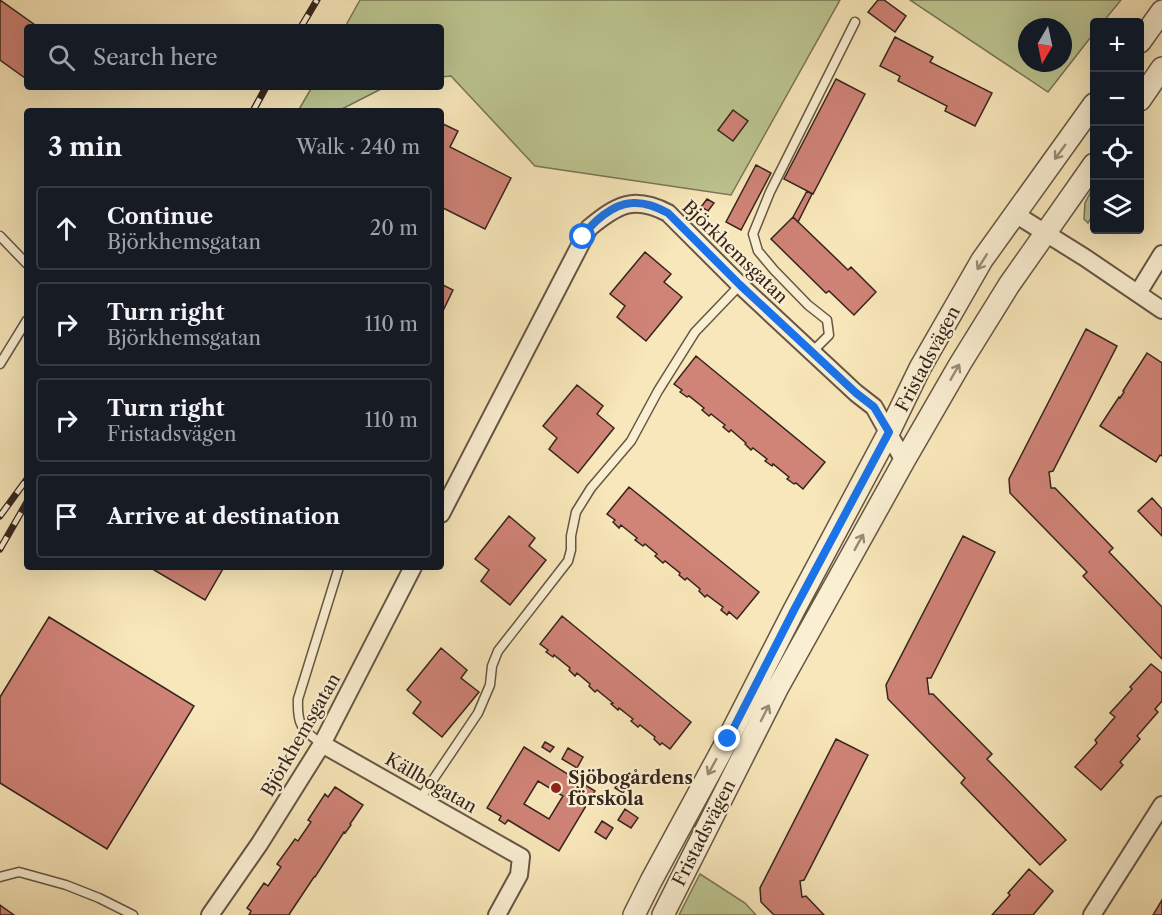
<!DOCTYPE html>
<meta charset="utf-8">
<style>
body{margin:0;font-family:"Libre Caslon Text",serif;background:#242831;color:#f1f3f6}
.controls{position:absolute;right:18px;top:18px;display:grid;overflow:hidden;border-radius:6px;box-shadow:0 6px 24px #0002}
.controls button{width:54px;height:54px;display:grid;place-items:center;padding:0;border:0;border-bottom:2px solid #363941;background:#171b24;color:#f1f3f6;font:30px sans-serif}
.compass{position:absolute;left:1018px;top:18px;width:54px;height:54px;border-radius:50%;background:#171b24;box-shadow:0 6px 24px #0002;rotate:189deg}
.stop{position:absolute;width:18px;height:18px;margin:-14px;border:4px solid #1a73e8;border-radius:50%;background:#fff}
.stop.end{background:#1a73e8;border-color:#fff;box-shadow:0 2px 6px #0008}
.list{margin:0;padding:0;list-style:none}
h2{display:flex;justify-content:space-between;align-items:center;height:78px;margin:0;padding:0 24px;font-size:26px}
h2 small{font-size:20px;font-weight:400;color:#9ea1a6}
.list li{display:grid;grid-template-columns:39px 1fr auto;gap:18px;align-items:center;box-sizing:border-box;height:84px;margin:0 12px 12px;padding:0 12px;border:2px solid #363941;border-radius:6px}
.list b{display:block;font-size:22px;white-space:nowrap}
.list p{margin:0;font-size:20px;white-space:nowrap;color:#9ea1a6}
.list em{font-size:20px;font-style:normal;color:#9ea1a6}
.icon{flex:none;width:33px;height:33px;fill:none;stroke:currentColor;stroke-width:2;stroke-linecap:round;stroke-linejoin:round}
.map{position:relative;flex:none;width:1162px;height:915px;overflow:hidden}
.search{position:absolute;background:#171b24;box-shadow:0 6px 24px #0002;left:24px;top:24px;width:420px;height:66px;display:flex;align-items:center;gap:15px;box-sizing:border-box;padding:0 21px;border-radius:6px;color:#9ea1a6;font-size:22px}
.panel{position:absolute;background:#171b24;box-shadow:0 6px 24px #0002;left:24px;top:108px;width:420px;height:462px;border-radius:6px}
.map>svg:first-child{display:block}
.green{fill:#bcc590;stroke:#787556;stroke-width:1.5;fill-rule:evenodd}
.building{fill:#d08377;stroke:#35251c;stroke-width:1.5;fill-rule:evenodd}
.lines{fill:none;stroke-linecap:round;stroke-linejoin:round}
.service-casing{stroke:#665644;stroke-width:11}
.minor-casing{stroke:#665644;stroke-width:20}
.tertiary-casing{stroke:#665644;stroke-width:24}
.service{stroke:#faefd2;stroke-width:8}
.minor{stroke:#faefd2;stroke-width:16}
.tertiary{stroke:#faefd2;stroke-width:21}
.rail-casing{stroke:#35251c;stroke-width:7}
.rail{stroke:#faefd2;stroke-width:4.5;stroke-dasharray:14;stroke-linecap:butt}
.oneway{stroke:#988a77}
.route{stroke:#1a73e8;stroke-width:8}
.poi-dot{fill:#8f2418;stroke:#faefd2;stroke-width:2}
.labels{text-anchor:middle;stroke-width:4.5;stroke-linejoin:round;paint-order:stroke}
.street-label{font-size:18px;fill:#35251c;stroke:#faefd2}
.poi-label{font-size:18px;font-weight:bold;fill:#35251c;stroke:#faefd2;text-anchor:start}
</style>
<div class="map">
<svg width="1162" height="915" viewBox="0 0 1162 915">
<rect width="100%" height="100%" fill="#f8e7ba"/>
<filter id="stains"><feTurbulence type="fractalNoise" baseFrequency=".00333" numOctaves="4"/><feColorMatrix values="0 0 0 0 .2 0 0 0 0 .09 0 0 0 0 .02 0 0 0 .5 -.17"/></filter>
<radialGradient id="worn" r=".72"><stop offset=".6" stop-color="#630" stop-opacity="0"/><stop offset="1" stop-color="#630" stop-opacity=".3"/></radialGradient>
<!-- green -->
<path class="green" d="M360,0H840L731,195L535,166L451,76L441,77V27H345Z
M910,0H1121L1103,22H1094V33L1048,92ZM1027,27H1063V63H1027Z
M312,87H385L338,111H298Z
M1094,185V213L1088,223L1084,219L1085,203Z
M700,874L745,903L756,915H679Z"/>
<!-- building -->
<path class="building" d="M0,0L38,27H27V75L25,78L0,60Z
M878,0H884L906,16L895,32L868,12Z
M895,37L933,57L930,62L992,93L975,126L945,111L947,106L898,81L900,76L880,66Z
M836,79L865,94L813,194L784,179Z
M733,110L748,121L733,141L718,130Z
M441,123L458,131L450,147L511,178L485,229L441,207Z
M756,165L771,173L741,230L726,222Z
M807,191L812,194L798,222L793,217Z
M707,199L714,203L708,211L701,207Z
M793,217L848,270L851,267L876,292L854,315L829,291L826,293L771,239Z
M645,252L671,274L664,282L682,297L646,341L617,317L625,306L610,294Z
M441,284L453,290L441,315Z
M1086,329L1117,346L1053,471L1049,472L1051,488H1055L1113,548L1109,552L1162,607V659L1083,576L1087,572L1010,493L1009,479Z
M1147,353L1162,363V456L1160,455L1156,462L1100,426L1119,397L1120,398L1124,392L1123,391Z
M696,356L825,462L803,489L796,483L794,484L787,479L789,477L773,464L772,466L765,461L767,459L753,448L751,450L745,444L746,443L731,430L729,432L723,427L725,425L711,414L709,416L702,410L704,408L689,396L687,397L680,392L682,390L674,384Z
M577,385L603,406L597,414L614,428L578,473L549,449L557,438L543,426Z
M629,487L759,592L737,619L729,612L727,615L721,610L723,607L707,595L705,597L699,591L700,589L687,578L685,580L679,575L680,573L665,561L663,563L655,556L657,554L645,544L643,546L635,540L637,538L621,525L619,528L613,522L615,520L607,514Z
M1152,498L1162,509V536L1138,511Z
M509,516L535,538L529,546L546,560L510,605L481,581L489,570L475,559Z
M963,536L995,552L931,678H927L929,694H933L992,754L987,759L1066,840L1040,865L961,783L965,778L888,699L886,685Z
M149,567H224L205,600Z
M562,616L691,722L670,749L662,743L660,745L654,739L655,737L640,725L638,727L631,721L633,719L619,708L618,710L611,704L613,703L597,690L595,692L589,686L590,684L577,673L575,676L569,670L570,668L554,655L553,657L546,652L548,650L540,644Z
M49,617L194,706L107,849L0,783V697Z
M441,648L467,670L461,678L479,692L442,737L413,713L421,702L407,690Z
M1151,664L1162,673V701L1155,709L1158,712L1137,736L1140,739L1120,762L1123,765L1101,790L1075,767L1097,743L1095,740L1115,717L1110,713L1132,689L1130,687Z
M836,739L868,755L804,880L800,881L802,897L806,896L824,915H774L761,902L760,888Z
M545,742L554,747L550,752L542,747Z
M524,747L595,791L559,851L508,820L505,824L499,820L501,816L487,808ZM538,781L563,796L549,819L524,804Z
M568,748L583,757L577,768L562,759Z
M619,780L628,785L623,793L615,788Z
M335,787L363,805L350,824L351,825L345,833L344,832L315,877H314L290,913L289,915H249L251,911L247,908L264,883L268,886L281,867L277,864L295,839L298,841L311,822L308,820L325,794L328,797Z
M625,809L638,818L631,828L618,820Z
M602,821L613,828L606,839L595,832Z
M1029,869L1053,891L1033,915H992L1010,895L1008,893Z
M1162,900V915H1153Z
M0,905L14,915H0Z"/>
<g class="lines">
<defs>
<path id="service" d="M0,236L27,264
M812,352L829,335L827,320L808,305L774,270L758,251L753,234L770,192L855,22
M0,364L27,320
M322,744C301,729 297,725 298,699L339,567
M420,799L478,713L490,685L492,666L498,651L568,561L571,550V536L576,512L591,488L631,441L658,391L695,332L740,285
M0,877L19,872L66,885L99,898L133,915"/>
<path id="minor" d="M1015,214L1084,257L1162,310
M1138,293L1162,254
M441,514L589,228C617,205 633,195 668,213L740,285L856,393L874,407L904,461
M322,744L521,857L519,875L497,915
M210,915L260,843L322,744L413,567
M1092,915L1162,805"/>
<path id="tertiary" d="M1140,42L1162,11
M1140,100L1162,68
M634,915L651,881L728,739L794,610L889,432L920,368L982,260L1094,104
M663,915L777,689L904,461L960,364L1009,285L1094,164"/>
</defs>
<!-- service casing -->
<use href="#service" class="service-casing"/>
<!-- minor casing -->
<use href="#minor" class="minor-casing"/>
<!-- tertiary casing -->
<use href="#tertiary" class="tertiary-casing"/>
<!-- service -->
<use href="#service" class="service"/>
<!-- minor -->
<use href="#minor" class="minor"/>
<!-- tertiary -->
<use href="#tertiary" class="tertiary"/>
<defs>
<path id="rail" d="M301,27L317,0
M253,111L266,87
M0,516L27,479
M0,549L27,502"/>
</defs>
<!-- rail casing -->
<use href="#rail" class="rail-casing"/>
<!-- rail -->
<use href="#rail" class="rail"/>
</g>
<!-- one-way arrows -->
<defs><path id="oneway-shaft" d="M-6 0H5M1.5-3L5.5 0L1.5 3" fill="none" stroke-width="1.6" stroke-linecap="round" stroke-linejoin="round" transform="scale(1.5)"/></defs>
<g class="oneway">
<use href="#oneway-shaft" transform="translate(1060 152) rotate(126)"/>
<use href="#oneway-shaft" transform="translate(982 262) rotate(122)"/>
<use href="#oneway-shaft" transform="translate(955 372) rotate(-60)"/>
<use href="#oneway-shaft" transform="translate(859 542) rotate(-61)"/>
<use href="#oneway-shaft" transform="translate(765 713) rotate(-63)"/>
<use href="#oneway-shaft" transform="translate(712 767) rotate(119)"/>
</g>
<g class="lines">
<!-- route -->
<path class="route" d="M583,237C592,222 613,204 632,203C645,202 656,207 668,213L740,285L856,393L874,407L889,432L794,610L728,739"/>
</g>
<!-- markers -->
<circle class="poi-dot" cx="556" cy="788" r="6"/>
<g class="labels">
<!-- street labels -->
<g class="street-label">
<text transform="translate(735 252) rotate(44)" y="6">Björkhemsgatan</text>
<text transform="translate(928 359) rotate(-62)" y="6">Fristadsvägen</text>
<text transform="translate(301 735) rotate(-60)" y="6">Björkhemsgatan</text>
<text transform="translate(431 783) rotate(30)" y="6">Källbogatan</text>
<text transform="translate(704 833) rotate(-63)" y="6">Fristadsvägen</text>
</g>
<!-- poi labels -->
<g class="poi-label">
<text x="568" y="784">Sjöbogårdens<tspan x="568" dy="21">förskola</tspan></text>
</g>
</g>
<rect width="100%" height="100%" filter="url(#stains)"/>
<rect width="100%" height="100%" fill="url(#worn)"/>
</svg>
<div class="controls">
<button>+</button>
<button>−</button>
<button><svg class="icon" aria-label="locate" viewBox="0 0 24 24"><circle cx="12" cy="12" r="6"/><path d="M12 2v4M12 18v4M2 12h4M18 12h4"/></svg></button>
<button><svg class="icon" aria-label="layers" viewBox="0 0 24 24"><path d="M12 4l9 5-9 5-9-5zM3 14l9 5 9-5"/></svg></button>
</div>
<svg class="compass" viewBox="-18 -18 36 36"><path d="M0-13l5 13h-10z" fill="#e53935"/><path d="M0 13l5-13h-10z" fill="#9ea1a6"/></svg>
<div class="stop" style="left:583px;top:237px"></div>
<div class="stop end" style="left:728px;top:739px"></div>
<div class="search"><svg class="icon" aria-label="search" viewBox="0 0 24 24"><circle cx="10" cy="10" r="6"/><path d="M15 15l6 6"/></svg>Search here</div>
<section class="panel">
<h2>3 min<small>Walk · 240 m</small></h2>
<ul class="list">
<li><svg class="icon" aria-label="ahead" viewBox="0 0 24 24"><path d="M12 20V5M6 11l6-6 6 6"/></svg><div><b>Continue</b><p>Björkhemsgatan</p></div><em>20 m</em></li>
<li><svg class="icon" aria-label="right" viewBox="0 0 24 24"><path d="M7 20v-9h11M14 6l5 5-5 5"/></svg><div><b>Turn right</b><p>Björkhemsgatan</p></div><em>110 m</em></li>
<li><svg class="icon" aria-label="right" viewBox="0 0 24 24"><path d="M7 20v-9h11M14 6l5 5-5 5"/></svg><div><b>Turn right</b><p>Fristadsvägen</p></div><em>110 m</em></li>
<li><svg class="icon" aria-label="arrive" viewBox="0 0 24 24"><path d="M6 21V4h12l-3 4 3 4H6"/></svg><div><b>Arrive at destination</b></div></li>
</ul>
</section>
</div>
